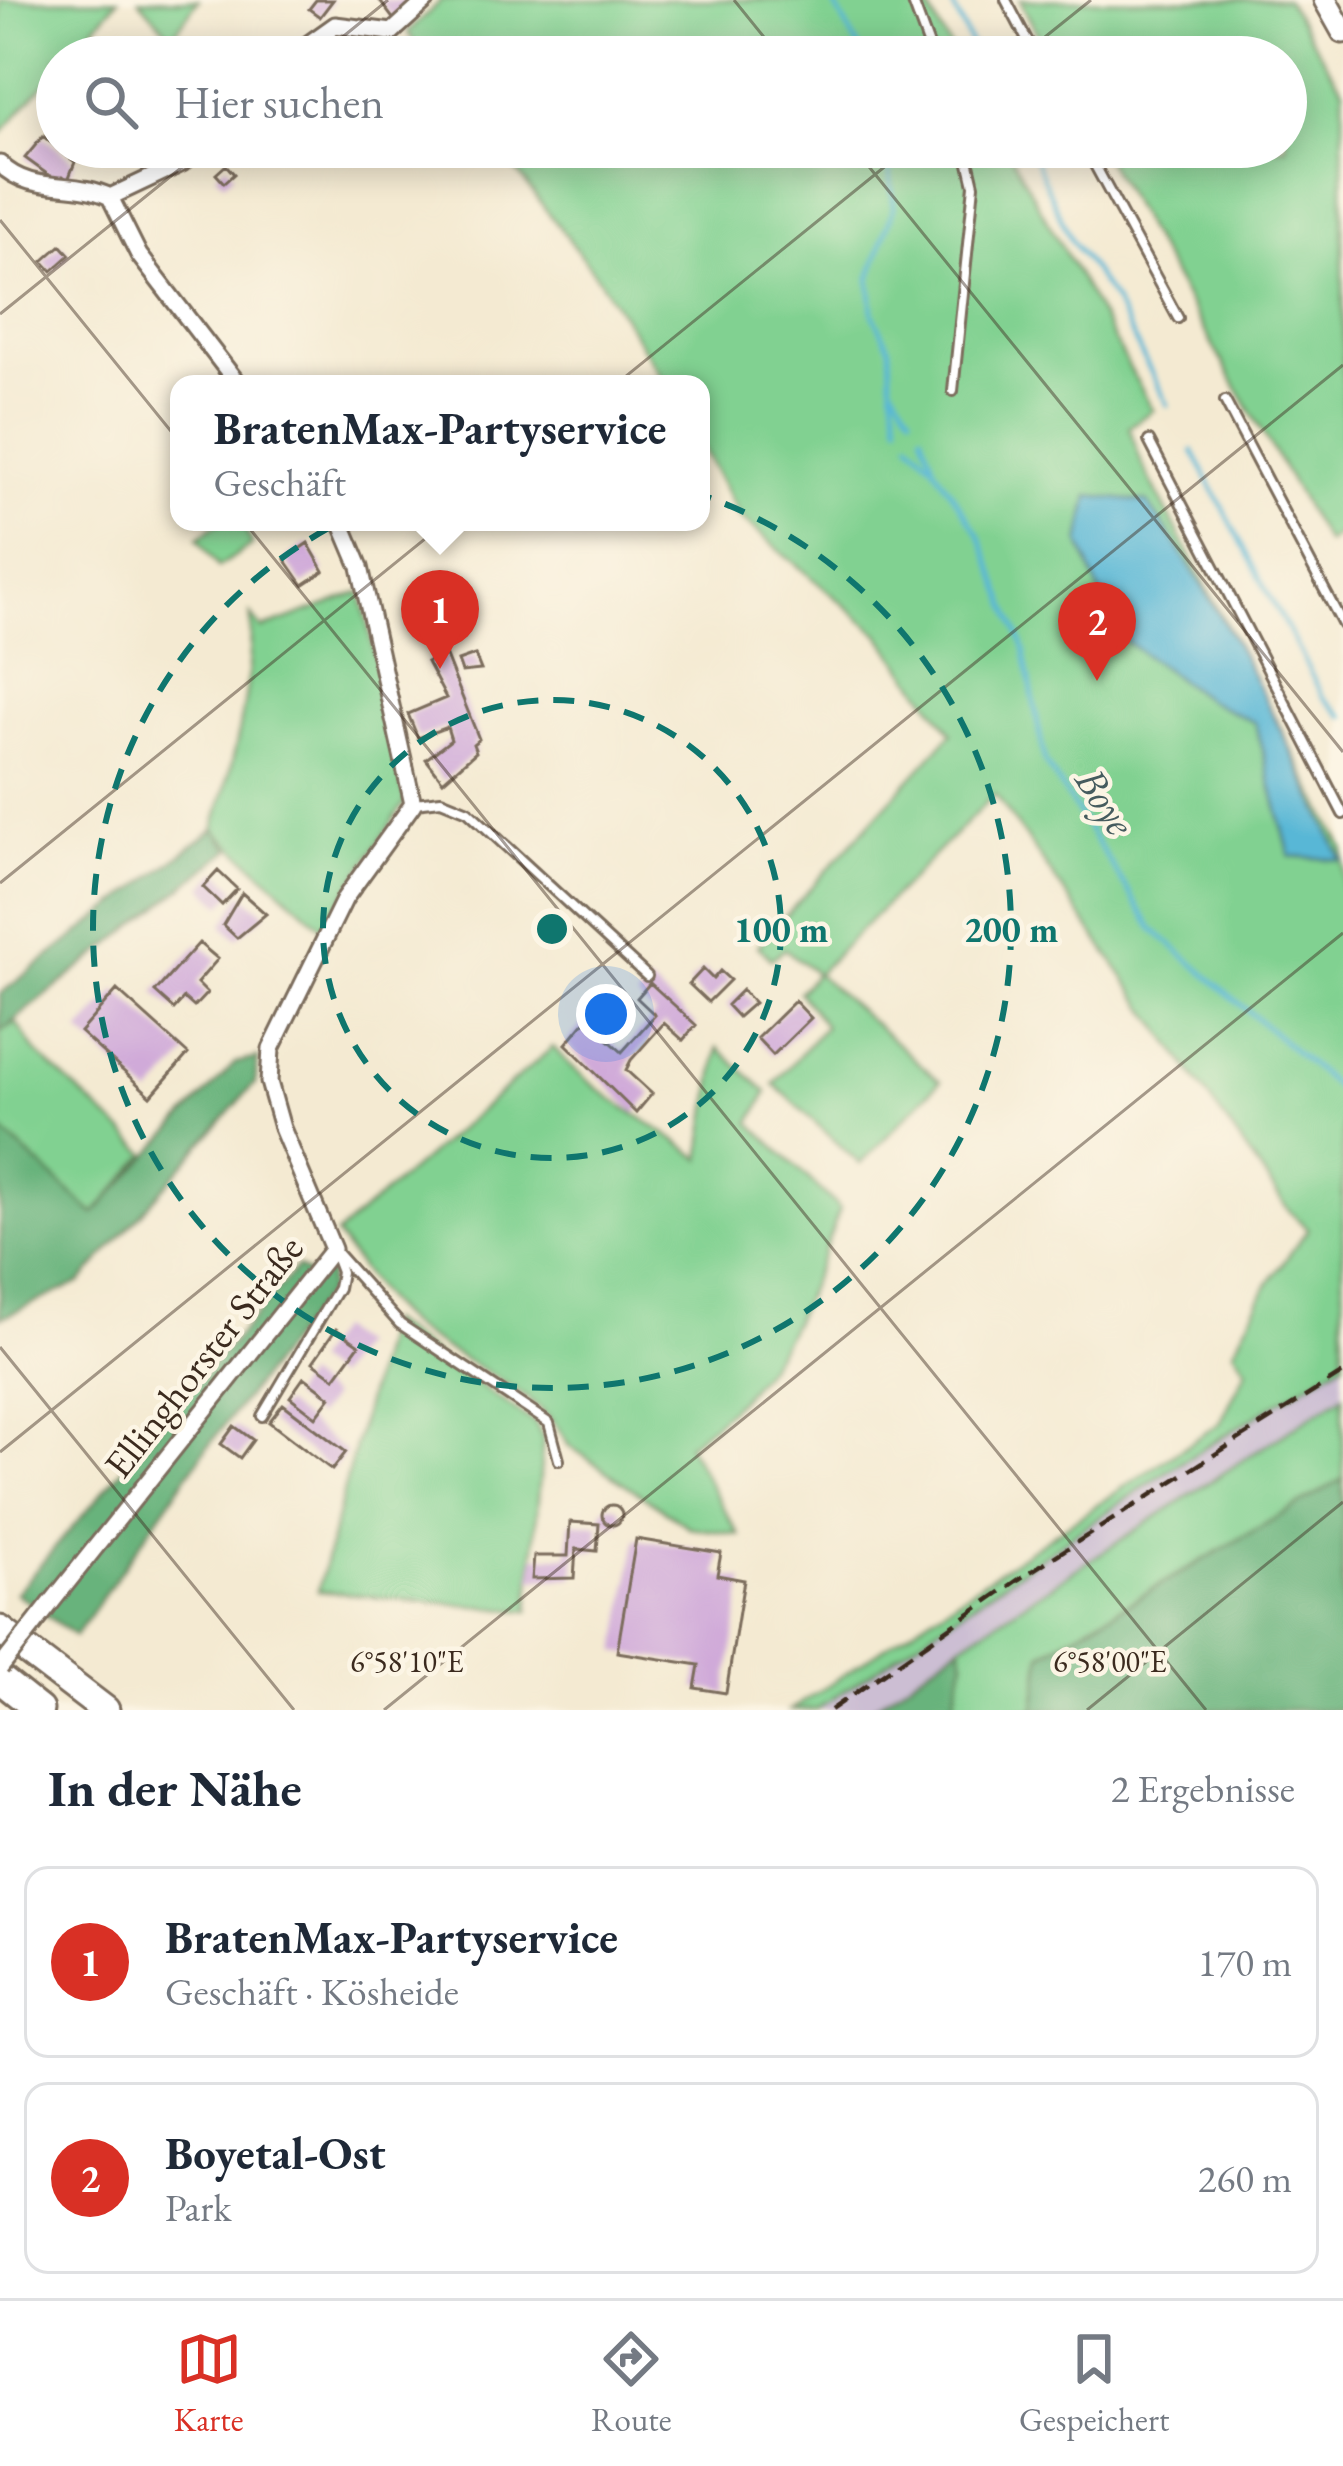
<!DOCTYPE html>
<html lang="de">
<meta charset="utf-8">
<style>
body{margin:0;font-family:"EB Garamond",serif;background:#f2f2f3;color:#1f2937}
.you{position:absolute;left:606px;top:1014px;width:42px;height:42px;margin:-30px;border:9px solid #fff;border-radius:50%;background:#1a73e8;box-shadow:0 0 0 18px #1a73e833}
.badge{display:grid;place-items:center;width:78px;height:78px;border-radius:50%;background:#d93025;color:#fff;font-size:39px;font-weight:700}
.pin{position:absolute;translate:-50% -99px;filter:drop-shadow(0 3px 6px #0008)}
.pin::after{content:'';position:absolute;top:63px;width:42px;height:36px;background:inherit;clip-path:polygon(0 0,100% 0,50% 100%)}
.popup{position:absolute;left:170px;top:375px;width:540px;height:156px;box-sizing:border-box;display:grid;place-content:center;border-radius:24px;background:#fff;filter:drop-shadow(0 3px 9px #0005);font-size:39px;white-space:nowrap;color:#747a83}
.popup b{font-size:45px;color:#1f2937}
.popup::after{content:'';position:absolute;left:50%;top:100%;margin-left:-24px;border:24px solid transparent;border-top-color:#fff}
.list{margin:0;padding:0;list-style:none}
h2{display:flex;justify-content:space-between;align-items:center;height:156px;margin:0;padding:0 48px;font-size:51px}
h2 small{font-size:39px;font-weight:400;color:#747a83}
.list li{display:grid;grid-template-columns:78px 1fr auto;gap:36px;align-items:center;box-sizing:border-box;height:192px;margin:0 24px 24px;padding:0 24px;border:3px solid #e0e1e3;border-radius:24px}
.list b{display:block;font-size:45px;white-space:nowrap}
.list p{margin:0;font-size:39px;white-space:nowrap;color:#747a83}
.list em{font-size:39px;font-style:normal;color:#747a83}
.icon{flex:none;width:66px;height:66px;fill:none;stroke:currentColor;stroke-width:2;stroke-linecap:round;stroke-linejoin:round}
.map{position:relative;flex:none;width:1343px;height:1710px;overflow:hidden}
.search{position:absolute;background:#fff;box-shadow:0 6px 30px #0003;left:36px;right:36px;top:36px;height:132px;display:flex;align-items:center;gap:30px;box-sizing:border-box;padding:0 42px;border-radius:66px;color:#747a83;font-size:45px}
.sheet{height:588px;background:#fff}
nav{display:flex;justify-content:space-around;align-items:center;box-sizing:border-box;height:168px;border-top:3px solid #e0e1e3;background:#fff;font-size:33px;color:#747a83}
nav a{display:grid;justify-items:center;gap:6px}
nav .on{color:#d93025}
.map>svg:first-child{display:block}
.industrial{fill:#ccbed3}
.green{fill:#81d191;stroke:#5e7e58;stroke-width:3}
.forest{fill:#68b37b;stroke:#526e4c;stroke-width:3}
.water{fill:#58b7d6;stroke:#4a707a;stroke-width:3}
.lines{fill:none;stroke-linecap:round;stroke-linejoin:round}
.stream{stroke:#58b7d6;stroke-width:4.5}
.building{fill:#d0aad9}
.lane-casing{stroke:#7c6d5d;stroke-width:14}
.street-casing{stroke:#7c6d5d;stroke-width:21}
.secondary-casing{stroke:#7c6d5d;stroke-width:27}
.highway-casing{stroke:#7c6d5d;stroke-width:33}
.lane{stroke:#fff;stroke-width:8}
.street{stroke:#fff;stroke-width:15}
.secondary{stroke:#fff;stroke-width:21}
.highway{stroke:#fff;stroke-width:27}
.rail{stroke:#3b2a1e;stroke-width:4.5;stroke-dasharray:18 9;stroke-linecap:butt}
.street-bridge-casing{stroke:#7c6d5d;stroke-width:21;stroke-linecap:butt}
.street-bridge{stroke:#fff;stroke-width:15}
.ticks{fill:none;stroke:#3b2a1e;stroke-width:3;stroke-opacity:0.45}
.ring{fill:none;stroke:#0f766e;stroke-width:6;stroke-dasharray:21 15}
.labels{text-anchor:middle;stroke-width:9;stroke-linejoin:round;paint-order:stroke}
.street-label{font-size:39px;fill:#3b2a1e;stroke:#fcf5e5}
.water-label{font-size:42px;font-style:italic;fill:#455b5e;stroke:#fcf5e5}
.ticks-label{font-size:30px;text-anchor:middle;fill:#3b2a1e;stroke:#fcf5e5;stroke-width:9;stroke-linejoin:round;paint-order:stroke}
.centre{fill:#0f766e;stroke:#fcf5e5;stroke-width:6}
.ring-label{font-size:36px;text-anchor:middle;font-weight:bold;fill:#0f766e;stroke:#fcf5e5;stroke-width:9;stroke-linejoin:round;paint-order:stroke}
</style>
<div class="map">
<svg width="1343" height="1710" viewBox="0 0 1343 1710">
<rect width="100%" height="100%" fill="#fcf5e5"/>
<filter id="ink" filterUnits="userSpaceOnUse"><feTurbulence type="fractalNoise" baseFrequency=".00833" numOctaves="2"/><feDisplacementMap in="SourceGraphic" scale="24" xChannelSelector="R" yChannelSelector="G"/><feConvolveMatrix kernelMatrix="1 2 1 2 8 2 1 2 1" color-interpolation-filters="sRGB"/></filter>
<filter id="wash" filterUnits="userSpaceOnUse"><feTurbulence type="fractalNoise" baseFrequency=".004" numOctaves="4" result="noise"/><feDisplacementMap in="SourceGraphic" scale="48" xChannelSelector="R" yChannelSelector="G"/><feGaussianBlur stdDeviation="2.7" result="paint"/><feColorMatrix in="noise" values="0 0 0 0 0 0 0 0 0 0 0 0 0 0 0 0 0 1.4 0 .05"/><feComposite in="paint" operator="in"/></filter>
<g filter="url(#wash)">
<rect width="100%" height="100%" fill="#f4ead2"/>
<!-- industrial -->
<path class="industrial" d="M1343,1362V1395L1003,1615L869,1710H816L1166,1472Z"/>
<!-- green -->
<path class="green" d="M0,0H118L68,57H57V70L0,134Z
M139,0H198L172,37Z
M442,0H924L956,57H422L408,32Z
M1020,0H1286L1343,89V531L1326,543L1099,147H1286V57H1049Z
M498,147H1006L1153,410L1129,427L1142,464L1343,847V1362L1166,1472L816,1710H791L1220,1423L1247,1369L1234,1350L1267,1285L1308,1229L1289,1211L995,794L817,974L940,1081L860,1164L774,1084L825,1026L799,992L816,973L785,949L771,959L758,946L952,733L879,634L740,517L701,446V384H666L600,280Z
M221,522H242L252,545L218,567L198,538Z
M361,592L405,802L323,928L214,829C234,759 253,688 251,615L262,629Z
M16,1022L36,1052L147,1154L94,1214L0,1129V1032Z
M553,1047C597,1098 650,1119 701,1159L718,1048L767,1092L751,1123L840,1209C800,1314 781,1375 687,1445L739,1535L689,1527L568,1445C542,1390 462,1364 414,1329C383,1306 360,1266 336,1235Z
M387,1321L536,1424L543,1439L529,1611L318,1591Z
M1343,1395V1479L1042,1653L1035,1710H952L964,1660L960,1645Z"/>
<!-- forest -->
<path class="forest" d="M214,829L231,849L0,1032V994Z
M258,1058L255,1083L81,1282L0,1318V1129L94,1214L235,1063Z
M297,1267L316,1279L330,1270L328,1291L208,1446L75,1636L16,1593Z
M1343,1479V1710H1035L1042,1654Z
M960,1645L964,1660L952,1710H869Z"/>
<!-- water -->
<path class="water" d="M1089,496L1147,502C1227,614 1285,735 1342,860L1290,856L1255,723L1207,700L1117,635L1080,543Z"/>
<g class="lines">
<!-- stream -->
<path class="stream" d="M832,0L864,57
M950,0L977,57
M887,147L894,207L870,278L873,314L890,348L891,383L911,414
M1029,147L1071,240L1114,301L1168,405
M892,388L899,423
M922,433L935,468L979,534L1024,648L1045,762L1152,928L1343,1093
M910,441L931,463
M1193,451L1323,697L1343,716"/>
</g>
<g id="blocks">
<!-- building -->
<path class="building" d="M316,0H333L320,17L309,9Z
M379,0H420L394,20Z
M378,35L395,47L388,57H361Z
M43,136L75,162L68,180L63,176L58,182L25,158Z
M226,165L234,174L224,183L216,174Z
M61,245L70,255L52,271L43,261Z
M308,543L324,571L303,585L285,559Z
M445,654L479,739L473,744L476,752L443,781L426,759L451,740L447,727L418,738L408,714L446,698L427,662Z
M475,655L481,670L462,672L458,661Z
M218,871L237,889L222,905L203,887Z
M242,893L266,914L237,938L223,925Z
M199,943L218,959L197,983L207,993L194,1007L184,998L174,1009L155,992Z
M703,969L713,979L720,971L730,980L708,1002L689,984Z
M650,983L696,1025L683,1040L664,1023L631,1060L626,1070L652,1094L636,1113L566,1044L586,1020L622,1052L655,1015L637,998Z
M117,990L188,1054L151,1096L80,1032Z
M742,990L754,1003L738,1017L727,1005Z
M795,1001L811,1018L773,1055L757,1038Z
M336,1329L359,1345L335,1378L313,1362Z
M304,1377L331,1397L316,1417L290,1397Z
M283,1404L346,1452L332,1470L269,1422Z
M234,1426L253,1440L240,1458L221,1444Z
M602 1515a10 10 0 1 1 20 0a10 10 0 1 1-20 0Z
M570,1522L599,1524L597,1551L576,1549L574,1578L532,1579L534,1556H568Z
M636,1539L721,1553L717,1575L744,1580L726,1693L695,1688L699,1665L617,1652Z"/>
</g>
</g>
<g filter="url(#ink)">
<use href="#blocks" fill-opacity="0" stroke="#7c6d5d" stroke-width="3"/>
<g class="lines">
<defs>
<path id="lane" d="M912,0L933,57
M1006,0L1036,57
M1085,147L1178,318
M953,391L974,185L965,147
M1225,401L1343,625
M1149,441L1343,814
M415,803L441,800L468,811L647,976
M334,1250L400,1324L549,1423L559,1460
M262,1416L338,1288L341,1272L333,1251"/>
<path id="street" d="M290,57L335,25L392,32L427,0
M0,164C31,195 74,179 110,197L139,255L238,384
M110,197L182,163L196,147
M51,1603L333,1249L282,1128L269,1082L271,1049L345,898L413,804L360,567L341,522"/>
<path id="secondary" d="M1325,0L1343,32"/>
<path id="highway" d="M0,1630L105,1710
M0,1679L39,1710"/>
</defs>
<!-- lane casing -->
<use href="#lane" class="lane-casing"/>
<!-- street casing -->
<use href="#street" class="street-casing"/>
<!-- secondary casing -->
<use href="#secondary" class="secondary-casing"/>
<!-- highway casing -->
<use href="#highway" class="highway-casing"/>
<!-- lane -->
<use href="#lane" class="lane"/>
<!-- street -->
<use href="#street" class="street"/>
<!-- secondary -->
<use href="#secondary" class="secondary"/>
<!-- highway -->
<use href="#highway" class="highway"/>
<!-- rail -->
<path class="rail" d="M831,1710L1019,1579L1343,1373"/>
<defs>
<path id="street-bridge" d="M0,1668L51,1603"/>
</defs>
<!-- street-bridge casing -->
<use href="#street-bridge" class="street-bridge-casing"/>
<!-- street-bridge -->
<use href="#street-bridge" class="street-bridge"/>
</g>
</g>
<!-- ticks -->
<path class="ticks" d="M734,0L780,57M318,57L388,0M1020,57L1091,0M853,147L1343,752M0,220L1206,1710M0,314L207,147M0,883L909,147M0,1347L294,1710M0,1452L1343,365M384,1710L1343,933M1087,1710L1343,1502"/>
<!-- distance rings -->
<g class="ring">
<circle cx="552" cy="929" r="229"/>
<circle cx="552" cy="929" r="459"/>
</g>
<g class="labels">
<!-- street labels -->
<g class="street-label">
<text transform="translate(203 1356) rotate(-52)" y="14">Ellinghorster Straße</text>
</g>
<!-- water labels -->
<g class="water-label">
<text transform="translate(1106 801) rotate(57)" y="15">Boye</text>
</g>
</g>
<g class="ticks-label">
<text x="407" y="1672">6°58'10"E</text>
<text x="1110" y="1672">6°58'00"E</text>
</g>
<circle cx="552" cy="929" r="18" class="centre"/>
<g class="ring-label">
<text x="781" y="942">100 m</text>
<text x="1011" y="942">200 m</text>
</g>
</svg>
<div class="you"></div>
<div class="pin badge" style="left:440px;top:669px">1</div>
<div class="popup"><b>BratenMax-Partyservice</b>Geschäft</div>
<div class="pin badge" style="left:1097px;top:681px">2</div>
<div class="search"><svg class="icon" aria-label="search" viewBox="0 0 24 24"><circle cx="10" cy="10" r="6"/><path d="M15 15l6 6"/></svg>Hier suchen</div>
</div>
<section class="sheet">
<h2>In der Nähe<small>2 Ergebnisse</small></h2>
<ul class="list">
<li><span class="badge">1</span><div><b>BratenMax-Partyservice</b><p>Geschäft · Kösheide</p></div><em>170 m</em></li>
<li><span class="badge">2</span><div><b>Boyetal-Ost</b><p>Park</p></div><em>260 m</em></li>
</ul>
</section>
<nav>
<a class="on"><svg class="icon" aria-label="map" viewBox="0 0 24 24"><path d="M3 6l6-2 6 2 6-2v14l-6 2-6-2-6 2zM9 4v14M15 6v14"/></svg>Karte</a>
<a><svg class="icon" aria-label="directions" viewBox="0 0 24 24"><path d="M12 3l9 9-9 9-9-9zM9 14v-3h6M13 9l2 2-2 2"/></svg>Route</a>
<a><svg class="icon" aria-label="saved" viewBox="0 0 24 24"><path d="M7 4h10v16l-5-4-5 4z"/></svg>Gespeichert</a>
</nav>
